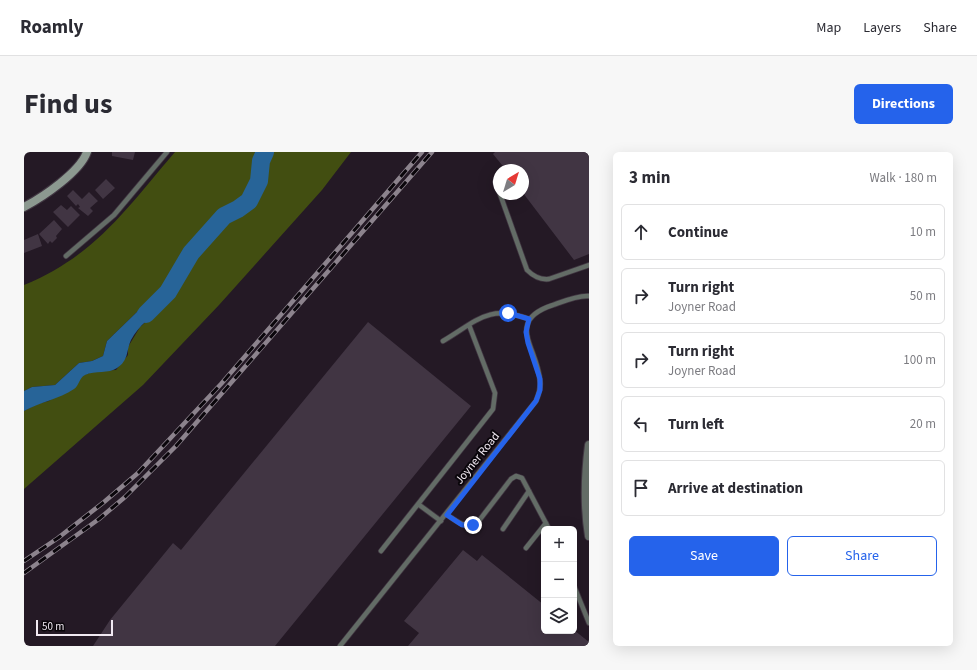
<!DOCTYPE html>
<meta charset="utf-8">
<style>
body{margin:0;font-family:"Source Sans 3",sans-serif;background:#f7f7f7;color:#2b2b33}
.controls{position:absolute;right:12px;bottom:12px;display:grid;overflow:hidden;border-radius:6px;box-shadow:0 4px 16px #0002}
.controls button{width:36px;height:36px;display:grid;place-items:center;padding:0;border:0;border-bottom:1px solid #e1e1e2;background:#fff;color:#2b2b33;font:20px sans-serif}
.compass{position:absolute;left:469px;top:12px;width:36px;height:36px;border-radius:50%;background:#fff;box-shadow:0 4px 16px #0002;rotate:38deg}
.scale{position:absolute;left:12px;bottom:10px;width:77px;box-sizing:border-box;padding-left:4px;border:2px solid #f1e9f2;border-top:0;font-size:11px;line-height:14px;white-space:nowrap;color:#f1e9f2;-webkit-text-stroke:3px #0a060b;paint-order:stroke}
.stop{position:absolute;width:12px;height:12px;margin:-9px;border:3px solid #2563eb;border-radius:50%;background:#fff}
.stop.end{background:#2563eb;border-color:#fff;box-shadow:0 1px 4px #0008}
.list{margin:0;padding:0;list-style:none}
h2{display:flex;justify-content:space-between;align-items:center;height:52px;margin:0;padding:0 16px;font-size:17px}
h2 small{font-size:13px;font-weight:400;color:#7c7c81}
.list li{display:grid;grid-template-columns:26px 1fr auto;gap:12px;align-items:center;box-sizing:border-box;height:56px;margin:0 8px 8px;padding:0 8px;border:1px solid #e1e1e2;border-radius:6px}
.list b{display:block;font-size:15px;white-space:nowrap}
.list p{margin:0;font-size:13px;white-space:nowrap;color:#7c7c81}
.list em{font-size:13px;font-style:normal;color:#7c7c81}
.actions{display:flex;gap:8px;padding:12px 16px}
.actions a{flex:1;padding:9px 0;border:1px solid #2563eb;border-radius:6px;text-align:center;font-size:14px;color:#2563eb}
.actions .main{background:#2563eb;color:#fff}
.icon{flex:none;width:22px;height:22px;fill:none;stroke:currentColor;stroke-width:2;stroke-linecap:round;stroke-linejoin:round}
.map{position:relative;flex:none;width:565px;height:494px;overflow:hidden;border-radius:6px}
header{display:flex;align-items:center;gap:24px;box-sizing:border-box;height:56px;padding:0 20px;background:#fff;border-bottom:1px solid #e1e1e2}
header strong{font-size:19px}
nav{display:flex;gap:22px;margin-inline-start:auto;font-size:14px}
.intro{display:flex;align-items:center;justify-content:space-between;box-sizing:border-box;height:96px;padding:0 24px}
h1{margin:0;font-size:28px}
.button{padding:10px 18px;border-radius:6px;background:#2563eb;color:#fff;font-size:14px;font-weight:700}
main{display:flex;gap:24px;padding:0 24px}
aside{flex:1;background:#fff;border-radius:6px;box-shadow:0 4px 16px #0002}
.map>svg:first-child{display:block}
.forest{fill:#424e11}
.water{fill:#276498}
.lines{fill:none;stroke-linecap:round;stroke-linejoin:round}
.river{stroke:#276498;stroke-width:18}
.building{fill:#413543}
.lane-casing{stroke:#413642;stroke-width:6}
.street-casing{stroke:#413642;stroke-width:10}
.secondary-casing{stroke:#413642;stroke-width:10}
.lane{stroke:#636c66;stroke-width:4.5}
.street{stroke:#636c66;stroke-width:8}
.secondary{stroke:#8c9990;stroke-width:8}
.rail-casing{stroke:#8c838d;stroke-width:4.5}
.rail{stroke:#0a060b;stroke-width:3;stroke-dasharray:9;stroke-linecap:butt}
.route{stroke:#2563eb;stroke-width:5}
.labels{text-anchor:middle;stroke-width:4;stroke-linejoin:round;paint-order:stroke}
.street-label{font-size:12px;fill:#f1e9f2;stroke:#0a060b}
</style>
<header>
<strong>Roamly</strong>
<nav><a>Map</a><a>Layers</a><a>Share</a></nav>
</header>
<div class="intro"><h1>Find us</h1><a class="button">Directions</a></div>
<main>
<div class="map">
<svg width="565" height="494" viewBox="0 0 565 494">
<rect width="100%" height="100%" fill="#241925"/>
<!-- forest -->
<path class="forest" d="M151,0H327L298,38L195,153L119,233L0,337V259L13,252L25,249L60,223L71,219L92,218L104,203V195L116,175L126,166L114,159L83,189L79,204L68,209L55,211L31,233L8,235L0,239V133C71,104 103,56 151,0Z"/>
<!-- water -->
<path class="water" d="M140,146L139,155C127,165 115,173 107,188C102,199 105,208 93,216C85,222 71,218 61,223C55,226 55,234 50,237C35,247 16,250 0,259V239L8,235L31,233L55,211L68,209L79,204L83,189L114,159L130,148Z"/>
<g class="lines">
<!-- river -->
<path class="river" d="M122,162L144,140L167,101L200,64L214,57L225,49L235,29L237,9L241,0"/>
</g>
<!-- building -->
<path class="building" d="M88,0H111L109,8L88,4Z
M471,0H565V102L550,108L499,41V18H482L469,2Z
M82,27L91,36L79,47L71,38Z
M49,38L58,47L65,40L74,49L66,56L69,59L64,64L54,56L56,55L54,52L52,54L43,44Z
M37,53L43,58L47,54L56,63L44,75L29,60Z
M30,68L38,77L32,84L33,86L28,91L26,89L24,92L15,82Z
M14,82L18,94L0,101V88Z
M344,170L447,254L251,494H69L86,468L149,391L157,398Z
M439,398L453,409L458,403L520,453V479L550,478L565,490V494H384L395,481L380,469Z"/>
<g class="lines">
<defs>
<path id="lane" d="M471,30L475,40
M476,42L503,118C509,124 516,128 525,127L565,113
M42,104L90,63L143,0
M419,189C453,169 464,152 505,167
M394,352L417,369
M423,363C433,369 441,378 454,370L487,327L492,324L498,326L525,377
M479,377L505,339
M502,396L522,371
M357,399L469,257L471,241L445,173
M550,434L565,471
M316,494L512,249C515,242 517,236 516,229C514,196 480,169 529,153C540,149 554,143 565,144"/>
<path id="street" d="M565,293C561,324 560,353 565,384"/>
<path id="secondary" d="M0,55C19,45 56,20 63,0"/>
</defs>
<!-- lane casing -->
<use href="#lane" class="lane-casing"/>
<!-- street casing -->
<use href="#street" class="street-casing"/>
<!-- secondary casing -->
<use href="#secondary" class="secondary-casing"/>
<!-- lane -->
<use href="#lane" class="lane"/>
<!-- street -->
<use href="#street" class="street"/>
<!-- secondary -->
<use href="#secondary" class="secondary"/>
<defs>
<path id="rail" d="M0,409L34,386L80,350L114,321L197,232L398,0
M0,421L75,367L101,345L152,294L408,0"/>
</defs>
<!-- rail casing -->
<use href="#rail" class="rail-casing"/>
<!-- rail -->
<use href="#rail" class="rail"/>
</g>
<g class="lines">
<!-- route -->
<path class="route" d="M449,373H438L423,363L512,249L516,238V227L504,191L502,180L505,167L484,161"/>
</g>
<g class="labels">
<!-- street labels -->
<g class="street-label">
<text transform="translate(453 306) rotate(-51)" y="4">Joyner Road</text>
</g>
</g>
</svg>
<div class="controls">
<button>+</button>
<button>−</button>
<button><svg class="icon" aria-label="layers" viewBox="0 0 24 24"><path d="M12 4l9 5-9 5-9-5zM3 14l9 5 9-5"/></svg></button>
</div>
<svg class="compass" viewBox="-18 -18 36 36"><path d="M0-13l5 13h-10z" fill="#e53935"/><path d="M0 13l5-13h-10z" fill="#7c7c81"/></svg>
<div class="scale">50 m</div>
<div class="stop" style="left:484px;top:161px"></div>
<div class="stop end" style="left:449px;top:373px"></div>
</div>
<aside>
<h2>3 min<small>Walk · 180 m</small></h2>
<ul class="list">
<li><svg class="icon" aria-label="ahead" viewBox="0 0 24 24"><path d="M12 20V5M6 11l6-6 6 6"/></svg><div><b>Continue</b></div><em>10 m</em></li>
<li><svg class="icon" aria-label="right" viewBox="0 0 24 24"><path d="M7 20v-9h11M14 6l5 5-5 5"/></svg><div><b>Turn right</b><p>Joyner Road</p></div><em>50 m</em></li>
<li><svg class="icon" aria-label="right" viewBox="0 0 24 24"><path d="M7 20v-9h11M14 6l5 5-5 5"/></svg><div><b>Turn right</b><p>Joyner Road</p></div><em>100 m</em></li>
<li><svg class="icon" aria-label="left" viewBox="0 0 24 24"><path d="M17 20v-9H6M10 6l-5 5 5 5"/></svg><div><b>Turn left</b></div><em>20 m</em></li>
<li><svg class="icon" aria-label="arrive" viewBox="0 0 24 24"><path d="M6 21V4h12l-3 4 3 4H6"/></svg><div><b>Arrive at destination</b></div></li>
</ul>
<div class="actions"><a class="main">Save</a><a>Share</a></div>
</aside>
</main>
